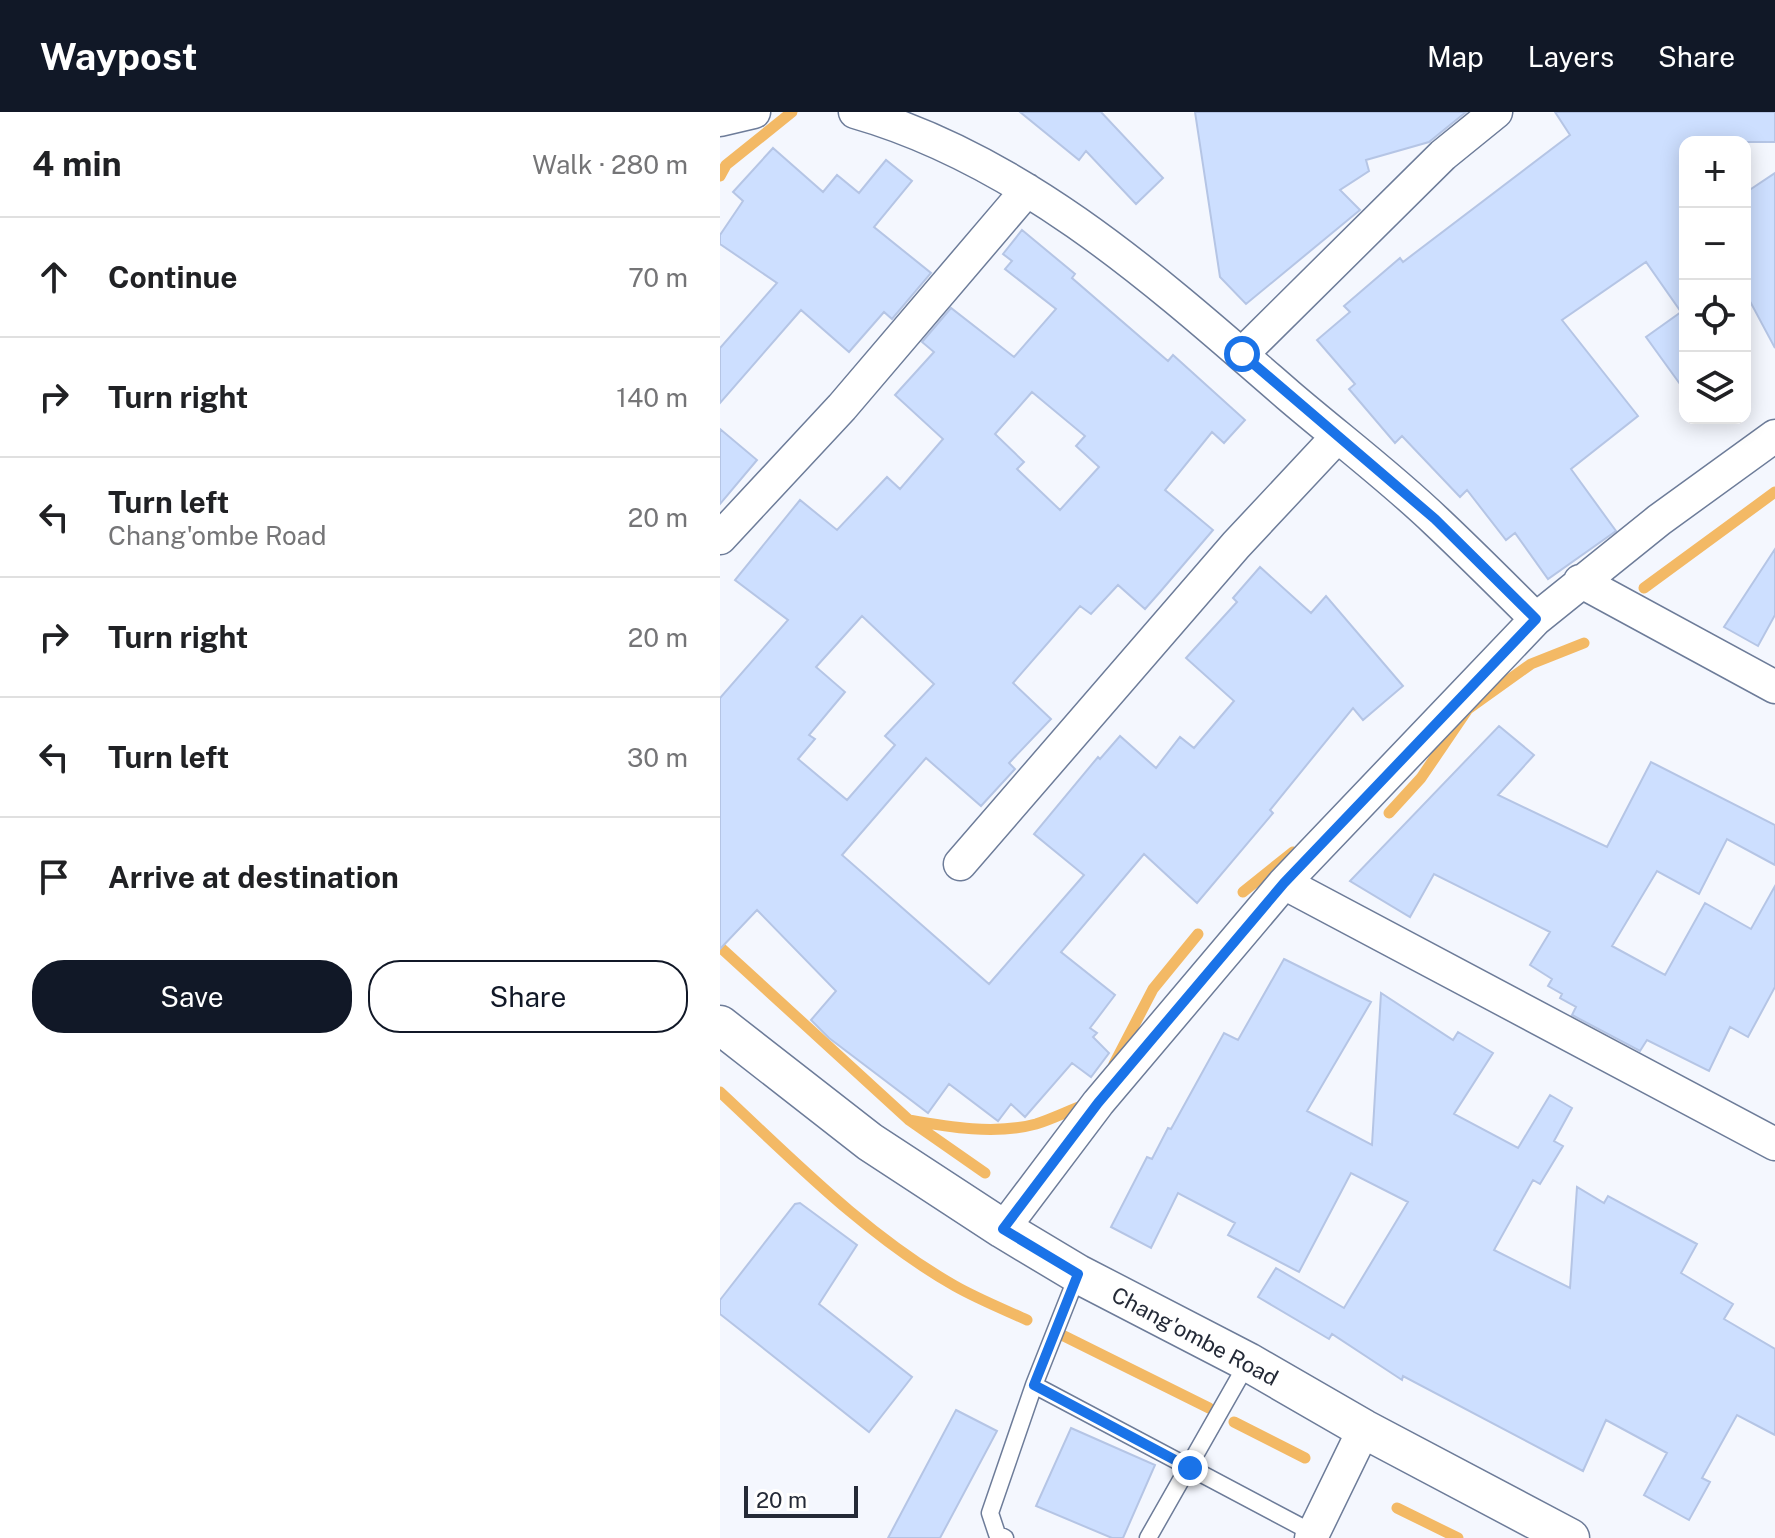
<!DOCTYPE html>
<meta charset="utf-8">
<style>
body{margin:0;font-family:"Public Sans",sans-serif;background:#f2f2f2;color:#202124}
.controls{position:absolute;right:24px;top:24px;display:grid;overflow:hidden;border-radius:16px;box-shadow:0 4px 20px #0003}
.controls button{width:72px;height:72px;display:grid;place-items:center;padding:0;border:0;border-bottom:2px solid #e0e0e0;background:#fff;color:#202124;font:40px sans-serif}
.scale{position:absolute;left:24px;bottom:20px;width:114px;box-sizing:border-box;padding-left:8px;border:4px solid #242a37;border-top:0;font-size:22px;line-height:28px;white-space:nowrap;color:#242a37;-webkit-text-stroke:6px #fff;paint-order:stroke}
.stop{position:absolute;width:24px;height:24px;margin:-18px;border:6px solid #1a73e8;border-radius:50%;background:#fff}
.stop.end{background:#1a73e8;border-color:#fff;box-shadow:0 2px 8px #0008}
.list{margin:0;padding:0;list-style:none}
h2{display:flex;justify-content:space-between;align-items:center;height:104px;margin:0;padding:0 32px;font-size:34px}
h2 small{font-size:26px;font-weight:400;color:#757577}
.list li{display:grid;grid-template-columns:52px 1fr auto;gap:24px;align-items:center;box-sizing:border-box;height:120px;padding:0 32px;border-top:2px solid #e0e0e0}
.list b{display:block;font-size:30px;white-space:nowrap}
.list p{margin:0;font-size:26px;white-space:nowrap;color:#757577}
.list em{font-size:26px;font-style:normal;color:#757577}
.actions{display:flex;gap:16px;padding:24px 32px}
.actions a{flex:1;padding:18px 0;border:2px solid #111827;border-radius:32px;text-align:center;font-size:28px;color:#111827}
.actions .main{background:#111827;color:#fff}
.icon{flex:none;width:44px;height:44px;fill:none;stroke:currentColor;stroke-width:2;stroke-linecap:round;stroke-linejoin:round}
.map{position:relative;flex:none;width:1055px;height:1426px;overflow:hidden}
header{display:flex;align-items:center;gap:48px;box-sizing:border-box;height:112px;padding:0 40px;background:#111827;color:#fff}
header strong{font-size:38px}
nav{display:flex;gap:44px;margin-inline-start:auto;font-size:28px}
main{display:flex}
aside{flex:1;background:#fff}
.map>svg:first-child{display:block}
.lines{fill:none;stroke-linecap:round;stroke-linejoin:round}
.stream{stroke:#f3b965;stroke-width:11}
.building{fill:#cddfff;stroke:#b5c5e5;stroke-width:2;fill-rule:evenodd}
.service-casing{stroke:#6d7c99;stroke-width:19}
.minor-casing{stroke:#6d7c99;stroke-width:35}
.tertiary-casing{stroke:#6d7c99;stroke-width:41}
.service{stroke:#fff;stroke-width:16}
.minor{stroke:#fff;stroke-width:32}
.tertiary{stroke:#fff;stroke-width:38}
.route{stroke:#1a73e8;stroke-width:10}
.labels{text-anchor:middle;stroke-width:7;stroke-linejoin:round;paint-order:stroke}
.street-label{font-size:22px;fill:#242a37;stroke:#fff}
</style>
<header>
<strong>Waypost</strong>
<nav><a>Map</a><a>Layers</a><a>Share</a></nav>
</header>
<main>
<aside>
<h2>4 min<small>Walk · 280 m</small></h2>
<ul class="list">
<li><svg class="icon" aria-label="ahead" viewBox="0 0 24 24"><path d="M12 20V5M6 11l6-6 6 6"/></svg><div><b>Continue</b></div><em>70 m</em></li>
<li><svg class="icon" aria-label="right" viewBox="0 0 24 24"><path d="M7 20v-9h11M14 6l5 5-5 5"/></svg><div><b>Turn right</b></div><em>140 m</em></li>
<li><svg class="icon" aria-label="left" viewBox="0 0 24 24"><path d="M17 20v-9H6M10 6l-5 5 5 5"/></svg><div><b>Turn left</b><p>Chang'ombe Road</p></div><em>20 m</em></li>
<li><svg class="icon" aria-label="right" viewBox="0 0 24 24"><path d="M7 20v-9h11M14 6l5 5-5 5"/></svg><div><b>Turn right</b></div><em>20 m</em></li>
<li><svg class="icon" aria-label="left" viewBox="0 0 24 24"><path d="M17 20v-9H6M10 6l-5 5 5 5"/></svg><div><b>Turn left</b></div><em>30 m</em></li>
<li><svg class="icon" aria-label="arrive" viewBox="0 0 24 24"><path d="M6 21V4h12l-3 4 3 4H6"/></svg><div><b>Arrive at destination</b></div></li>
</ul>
<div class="actions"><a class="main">Save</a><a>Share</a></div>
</aside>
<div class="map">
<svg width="1055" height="1426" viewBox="0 0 1055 1426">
<rect width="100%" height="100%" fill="#f4f7fe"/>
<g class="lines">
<!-- stream -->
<path class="stream" d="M0,64L6,53L72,0
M924,476L1055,380
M669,701L701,666L748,597L811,552L864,531
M523,780L573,740
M0,835L189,1008L265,1061
M394,952L433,877L478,822
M0,980C74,1049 147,1124 235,1174C258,1187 283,1197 307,1208
M189,1008C228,1015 276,1023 316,1012C332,1007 348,999 364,993
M344,1224L489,1296
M514,1310L585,1346
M677,1396L738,1426"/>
</g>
<!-- building -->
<path class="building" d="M300,0H381L443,66L416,92L366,39L359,48Z
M475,0H746L709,30L646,48L649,59L620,78L640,98L526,192L500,165Z
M835,0H1055V30H965V279L926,225L961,200L926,150L842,208L918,304L851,357L896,419L828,467L795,421L786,428L747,378L740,385L682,324L675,331L629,277L635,272L597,228L630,200L624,194L680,146L683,150L850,23Z
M53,36L103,80L117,63L139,81L166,48L192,69L154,115L211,161L172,207L164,200L129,240L81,198L0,291V236L57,171L0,132V123L23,89L13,80Z
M1055,61V236L1025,180V81Z
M302,118L355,162L352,166L448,249L453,243L525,308L504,331L492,320L445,378L493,418L440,480L425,497L398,473L371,502L360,494L293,571L331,607L289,651L295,657L261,694L206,646L122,743L269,872L364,763L314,722L378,645L380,647L400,624L436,656L460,625L474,636L514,589L466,546L517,490L513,486L540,455L591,501L606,484L683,574L643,608L633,596L550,698L553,701L477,791L424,742L341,840L395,883L370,916L377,921L373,925L389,941L371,965L352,951L305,1005L291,992L278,1009L229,972L208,1001L109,926L91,908L116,879L37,798L0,837V586L68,508L15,468L80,388L117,418L167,365L180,377L223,327L175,283L214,240L202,230L231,196L294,245L336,197L285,157L292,149L283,142ZM312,280L365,324L356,334L379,355L340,398L297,357L304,350L275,322ZM142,504L214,572L165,624L175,633L127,688L78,647L95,627L89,623L125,580L96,555Z
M0,317L37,348L0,392Z
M1055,437V503L1038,534L1004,515Z
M779,614L814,643L778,683L887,735L931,650L1055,713V753L1007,727L979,782L937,759L892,834L945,863L985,791L1031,817L1055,774V875L1028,925L1010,915L989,959L927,928L920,939L852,903L856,895L840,886L842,882L828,874L832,867L810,853L830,820L714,762L690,805L630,769Z
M564,847L651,890L587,999L652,1033L661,881L733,928L738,920L773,941L734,1002L798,1036L830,983L852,996L834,1029L843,1034L820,1072L813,1068L774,1138L850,1176L857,1075L884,1091L888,1084L977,1132L961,1161L1013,1192L1004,1207L1055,1237V1323L1017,1303L982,1366L990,1370L969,1408L924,1383L947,1341L886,1308L863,1359L683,1264L682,1268L612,1222L609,1227L538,1185L556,1156L624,1196L688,1090L631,1061L579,1160L508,1123L515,1111L458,1081L431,1136L391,1115L427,1045L432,1047L448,1016L451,1017L504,921L518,928Z
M80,1091L137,1133L99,1192L192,1265L149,1320L0,1202V1188L75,1092Z
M236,1298L277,1319L220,1426H168Z
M351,1316L435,1353L403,1426H392L316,1394Z"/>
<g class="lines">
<defs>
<path id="service" d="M314,1273L593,1421
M285,1426L277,1422L270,1401L314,1273L358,1162
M428,1426L528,1250"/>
<path id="minor" d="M135,0C303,48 438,170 568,283C617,325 669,364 716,409C750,441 783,474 816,507
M0,8L34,0
M522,242L723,43L776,0
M0,426L122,295L307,78
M860,469L1055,575
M240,752L516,433L617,325
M564,771L1055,1032
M283,1117L378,991L564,771L816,507L939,408L1055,324
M591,1426L644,1317"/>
<path id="tertiary" d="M0,913L150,1030L283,1117L358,1162L528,1250L644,1317L850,1426"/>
</defs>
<!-- service casing -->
<use href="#service" class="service-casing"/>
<!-- minor casing -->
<use href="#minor" class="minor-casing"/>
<!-- tertiary casing -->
<use href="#tertiary" class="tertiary-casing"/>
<!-- service -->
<use href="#service" class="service"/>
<!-- minor -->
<use href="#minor" class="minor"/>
<!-- tertiary -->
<use href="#tertiary" class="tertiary"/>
</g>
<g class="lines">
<!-- route -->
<path class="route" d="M470,1356L314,1273L358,1162L283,1117L378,991L564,771L816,507L715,407L522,242"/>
</g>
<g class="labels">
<!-- street labels -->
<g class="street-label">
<text transform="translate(475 1224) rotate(28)" y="8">Chang'ombe Road</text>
</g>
</g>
</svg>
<div class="controls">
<button>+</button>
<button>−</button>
<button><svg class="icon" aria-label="locate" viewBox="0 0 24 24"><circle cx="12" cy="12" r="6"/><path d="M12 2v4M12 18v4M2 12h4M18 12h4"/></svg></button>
<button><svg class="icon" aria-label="layers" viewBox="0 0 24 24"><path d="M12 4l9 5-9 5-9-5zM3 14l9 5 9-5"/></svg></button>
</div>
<div class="scale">20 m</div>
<div class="stop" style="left:522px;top:242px"></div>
<div class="stop end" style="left:470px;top:1356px"></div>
</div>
</main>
